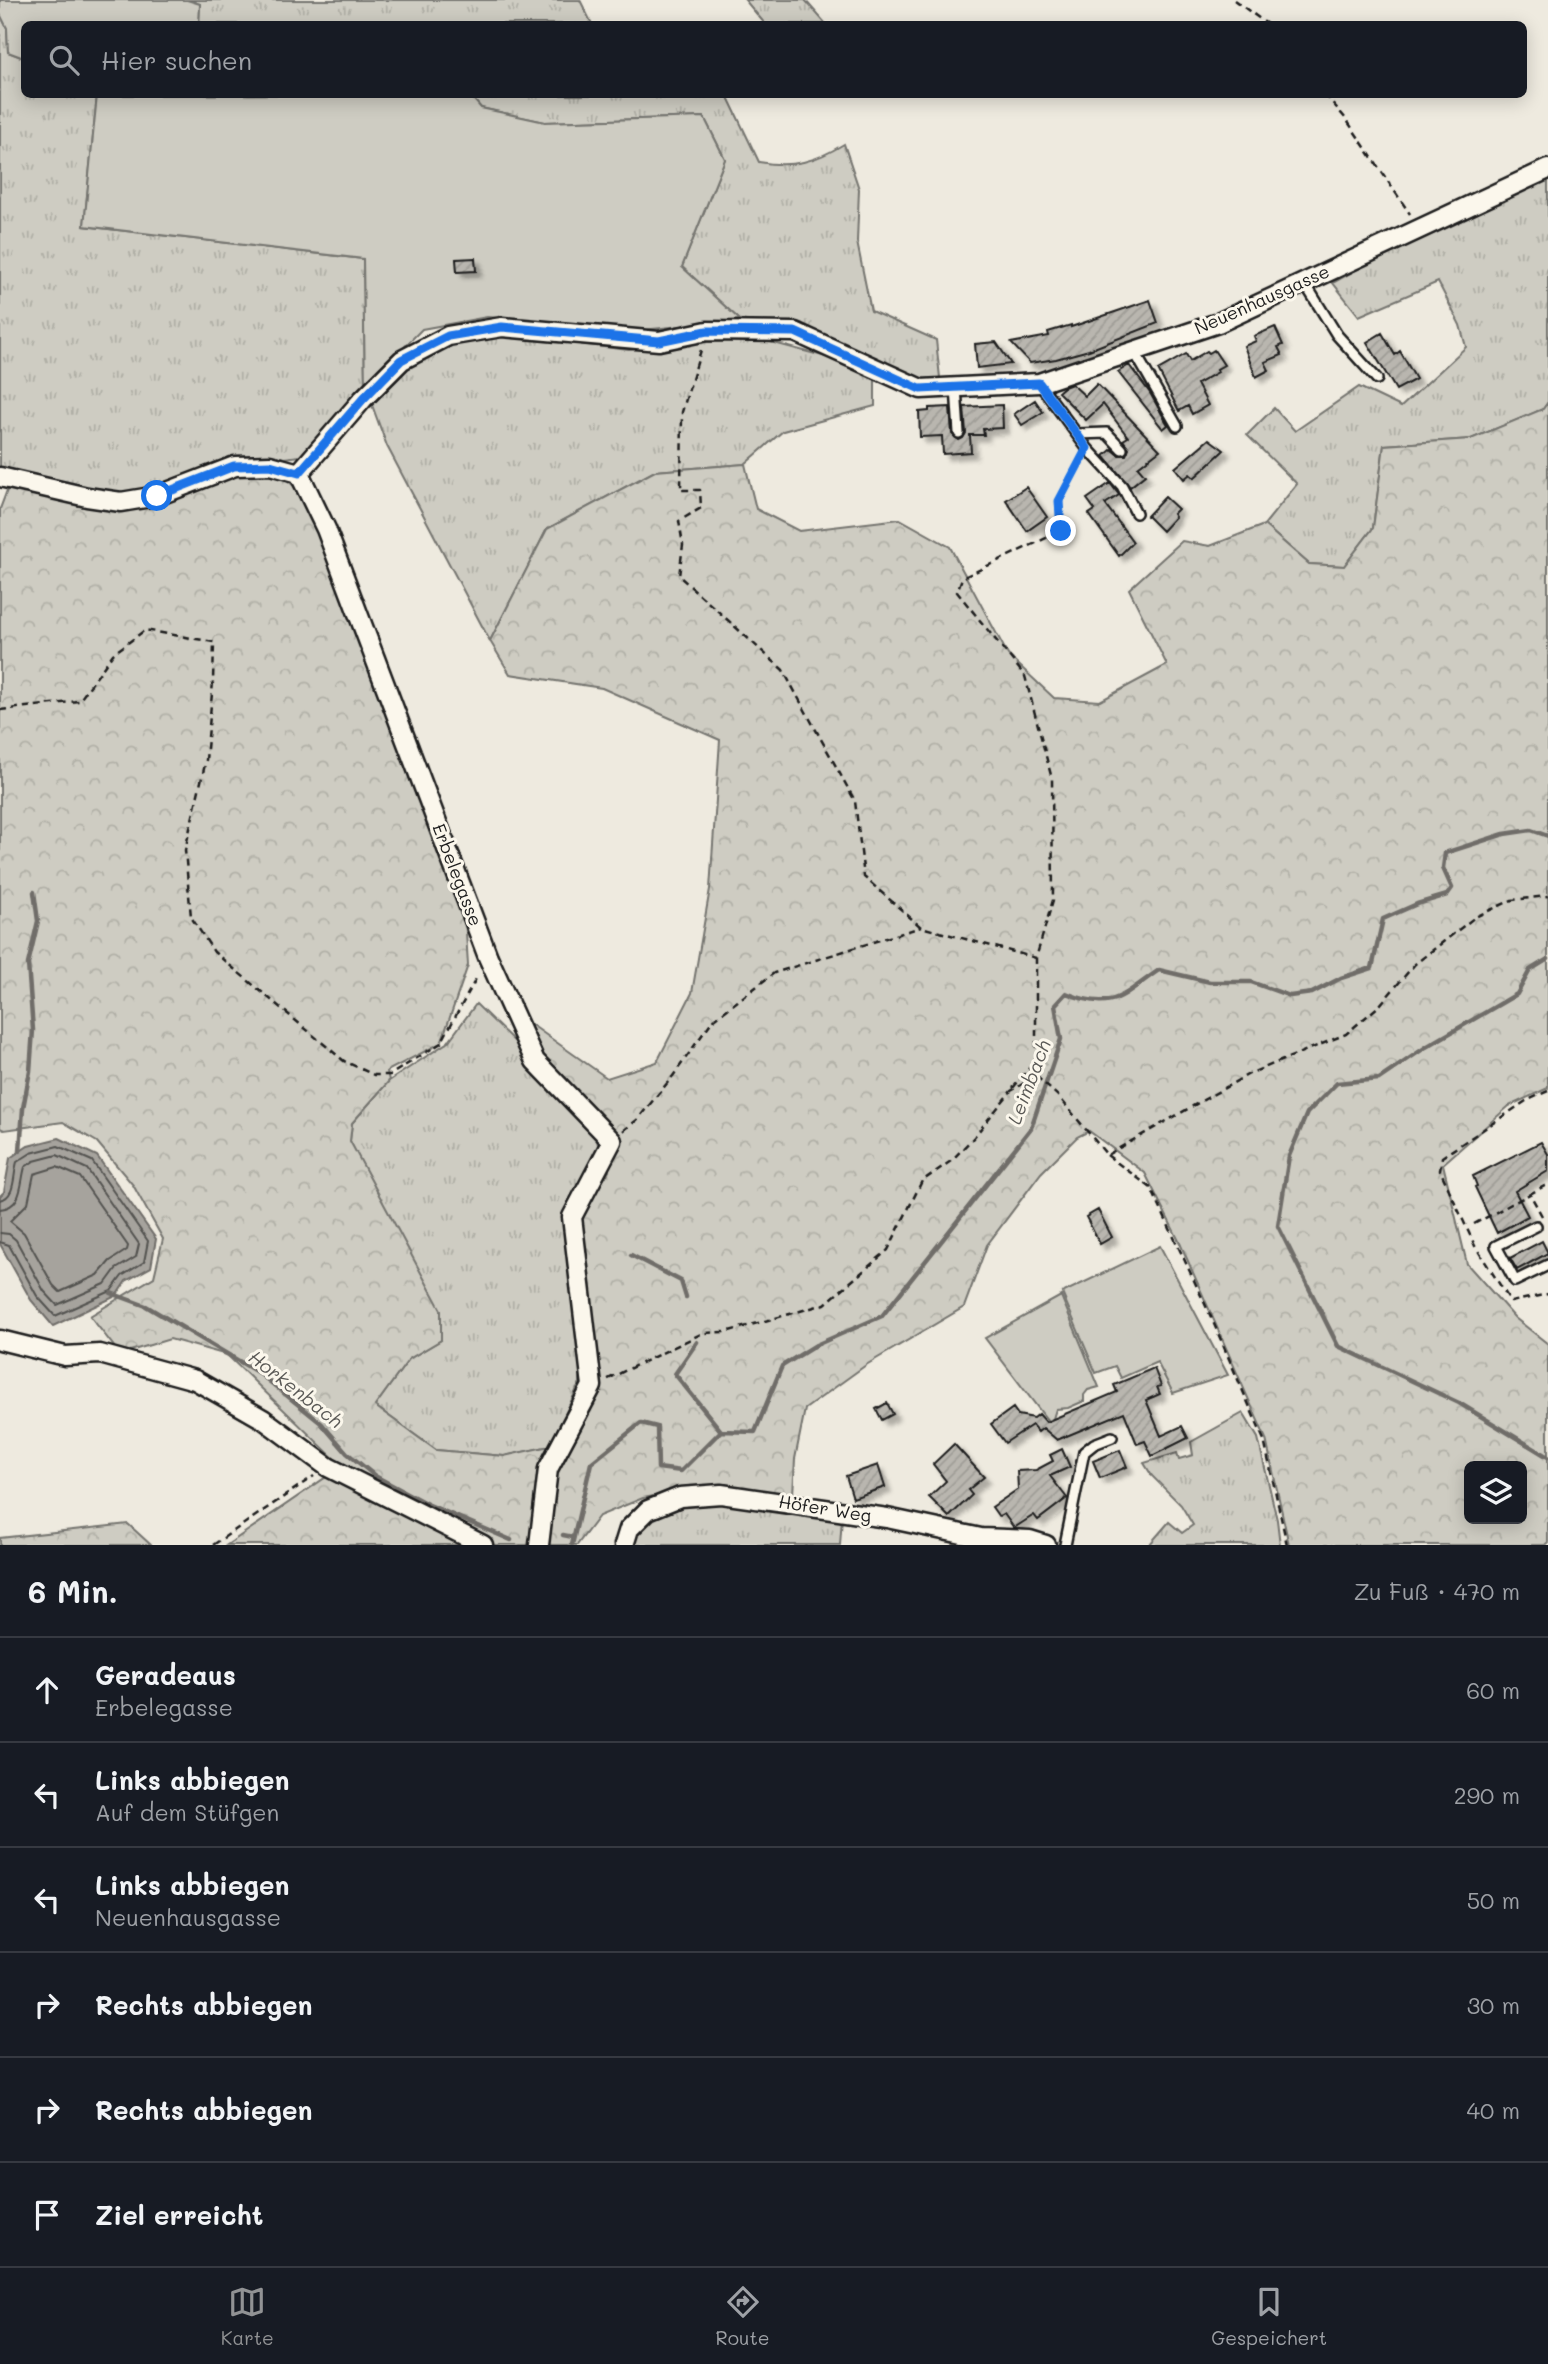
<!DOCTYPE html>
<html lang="de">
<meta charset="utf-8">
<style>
body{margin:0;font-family:Mali,sans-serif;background:#242831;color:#f1f3f6}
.controls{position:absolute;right:21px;bottom:21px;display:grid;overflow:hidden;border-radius:10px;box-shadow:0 4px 18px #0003}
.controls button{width:63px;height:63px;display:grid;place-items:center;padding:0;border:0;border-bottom:2px solid #363941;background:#171b24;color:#f1f3f6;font:35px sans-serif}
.stop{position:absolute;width:21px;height:21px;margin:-16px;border:5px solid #1a73e8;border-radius:50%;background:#fff}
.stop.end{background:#1a73e8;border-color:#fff;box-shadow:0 2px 7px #0008}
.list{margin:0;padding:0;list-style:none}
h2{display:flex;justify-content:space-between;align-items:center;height:91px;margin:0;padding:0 28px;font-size:30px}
h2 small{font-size:23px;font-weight:400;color:#9ea1a6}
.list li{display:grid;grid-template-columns:46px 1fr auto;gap:21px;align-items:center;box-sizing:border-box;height:105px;padding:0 28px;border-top:2px solid #363941}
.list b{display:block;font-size:26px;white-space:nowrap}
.list p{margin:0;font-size:23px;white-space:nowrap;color:#9ea1a6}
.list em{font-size:23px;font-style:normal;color:#9ea1a6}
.icon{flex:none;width:38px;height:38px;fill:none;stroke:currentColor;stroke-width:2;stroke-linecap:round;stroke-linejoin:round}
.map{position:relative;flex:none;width:1548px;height:1545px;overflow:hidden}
.search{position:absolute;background:#171b24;box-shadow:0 4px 18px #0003;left:21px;right:21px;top:21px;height:77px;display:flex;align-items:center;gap:18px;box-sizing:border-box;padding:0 24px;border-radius:10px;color:#9ea1a6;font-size:26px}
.sheet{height:721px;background:#171b24}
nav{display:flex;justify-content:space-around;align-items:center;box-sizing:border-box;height:98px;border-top:2px solid #363941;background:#171b24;font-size:19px;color:#9ea1a6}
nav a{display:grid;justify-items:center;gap:4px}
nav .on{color:#919294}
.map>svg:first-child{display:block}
.grass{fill:url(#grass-tufts);stroke:#75746f;stroke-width:2}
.forest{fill:url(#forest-crowns);stroke:#75746f;stroke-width:2;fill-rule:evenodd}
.garden{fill:#ceccc2;stroke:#75746f;stroke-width:2}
.water{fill:#a6a39d;stroke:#6f6d69;stroke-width:2}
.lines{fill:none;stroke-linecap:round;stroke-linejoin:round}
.shore{stroke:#535250;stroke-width:2}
.stream{stroke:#6f6d69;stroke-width:4.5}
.building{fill:url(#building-hatch);stroke:#1c1c1c;stroke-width:2;filter:url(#shadow)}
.lane-casing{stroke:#1c1c1c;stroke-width:14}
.street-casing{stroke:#1c1c1c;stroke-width:23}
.path{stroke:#1c1c1c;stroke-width:2.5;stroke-dasharray:7 5;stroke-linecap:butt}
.lane{stroke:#fbf7ec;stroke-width:9}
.street{stroke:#fbf7ec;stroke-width:18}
.route{stroke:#1a73e8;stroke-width:9}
.labels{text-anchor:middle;stroke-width:6;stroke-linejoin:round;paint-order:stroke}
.street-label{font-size:18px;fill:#1c1c1c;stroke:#fbf7ec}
.water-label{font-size:19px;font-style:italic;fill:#5a5956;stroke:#fbf7ec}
</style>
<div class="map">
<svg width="1548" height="1545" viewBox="0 0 1548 1545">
<defs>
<pattern id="grass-tufts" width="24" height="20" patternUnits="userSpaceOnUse" patternTransform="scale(1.75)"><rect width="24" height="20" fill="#ceccc2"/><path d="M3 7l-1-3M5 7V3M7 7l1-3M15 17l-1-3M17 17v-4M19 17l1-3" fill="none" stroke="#b0afa6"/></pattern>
<pattern id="forest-crowns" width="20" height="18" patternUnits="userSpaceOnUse" patternTransform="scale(1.75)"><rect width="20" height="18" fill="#ceccc2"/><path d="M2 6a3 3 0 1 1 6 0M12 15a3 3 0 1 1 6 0" fill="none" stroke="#b0afa6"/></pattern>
<pattern id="building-hatch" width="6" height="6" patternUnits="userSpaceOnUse" patternTransform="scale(1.75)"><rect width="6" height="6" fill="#b9b6af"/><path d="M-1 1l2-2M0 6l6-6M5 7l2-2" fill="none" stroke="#9e9c96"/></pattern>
<filter id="shadow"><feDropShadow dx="5.5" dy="5.5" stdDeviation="2" flood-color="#0004"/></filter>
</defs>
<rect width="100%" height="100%" fill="#eeeadf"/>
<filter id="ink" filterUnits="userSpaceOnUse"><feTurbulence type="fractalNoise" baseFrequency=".0143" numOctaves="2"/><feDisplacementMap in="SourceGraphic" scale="14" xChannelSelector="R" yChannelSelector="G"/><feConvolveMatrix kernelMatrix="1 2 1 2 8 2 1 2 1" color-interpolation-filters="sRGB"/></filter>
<g filter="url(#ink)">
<!-- grass -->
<path class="grass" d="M187,0H580L592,24H199L200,4Z
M745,0H805L826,24H765Z
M0,14L7,28L8,52L24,58V94L97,95L84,226L363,259L365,387L300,456L235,464L120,499L0,472Z
M469,95H727L759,162C793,168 815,162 844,144L859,189L857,242L871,311L936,340L940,378L931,383L800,330L740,320L682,267L725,159L704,117L545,122L481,108Z
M1548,179V402L1543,409L1471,439L1384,445L1373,528L1344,566L1309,564L1264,525L1297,484L1247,435L1274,408L1295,431L1359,387L1401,407L1466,347L1460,325L1438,282L1359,316L1333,283L1421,233Z
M513,336L629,350L686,343L759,339L838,360L875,377V406L783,431L745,464L655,471L547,529L490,641L387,446L372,405L411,365L466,338Z
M476,1004L521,1048L595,1132L600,1153L567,1216L583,1345L580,1383L550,1446L504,1456L436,1450L375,1406L409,1359L441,1340L350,1141L352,1123L389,1081L448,1042Z
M1243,1413L1258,1438L1277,1520L1280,1545H1149L1169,1522L1182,1533L1193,1525L1181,1505L1152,1476L1144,1463L1177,1453L1179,1459L1193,1455L1191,1442Z
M737,1501L842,1518L840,1545H630C652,1502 694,1503 737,1501Z"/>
<!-- forest -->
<path class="forest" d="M1548,402V1088L1509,1106L1443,1164L1467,1264L1515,1318L1548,1344V1542L1545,1545H1289L1266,1439L1180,1243L1145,1173L1089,1131L1077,1137L1041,1173L987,1245L964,1307L866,1365L805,1409L795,1459L793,1495L708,1487L643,1498L599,1516L577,1545H227L342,1466L227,1355L170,1339L120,1354L90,1316L154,1277L163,1239L133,1185L97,1142L63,1122L4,1130L0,1128V509L9,485L120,504L235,470L275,469L306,497L465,916L468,965L441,1043L387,1071L389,1081L352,1123L350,1141L441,1310V1340L409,1359L375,1406L436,1450L504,1456L550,1446L580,1383L587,1295L571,1230L609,1171L598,1127L524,1034L532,1025L607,1078L657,1062L692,993L710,889L720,740L602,688L510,674L490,641L547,529L655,471L745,464L756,509L799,531L900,519L950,547L1008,655L1054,698L1100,701L1167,665L1129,589L1182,541L1210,546L1264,525L1309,564L1344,566L1373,528L1384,445L1471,439L1543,409ZM1469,1466H1522V1519H1469Z
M128,1524L151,1545H0V1538Z"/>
<!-- garden -->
<path class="garden" d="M0,0H187L200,4L199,24H24V58L8,52L7,28L0,14Z
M469,94L481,108L545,122L704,117L725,159L682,267L740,320L642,330L487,317L422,329L365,387L363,259L84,226L97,95Z
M1160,1246L1228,1375L1173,1393L1157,1362L1121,1378L1115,1366L1096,1373L1062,1293Z
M1061,1296L1099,1387L1088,1390L1084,1395V1401L1068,1408L1056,1409L1051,1425L985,1338Z"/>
<!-- water -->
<path class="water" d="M59,1138L97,1156L156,1239L151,1267L126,1281L116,1296L53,1326L31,1300L0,1244V1196L4,1192L10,1158L28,1146Z"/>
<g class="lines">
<!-- shore -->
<path class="shore" d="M57,1167L80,1177L128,1246L127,1250L110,1261L98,1275L60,1292L53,1285L24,1233L10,1221L28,1203L34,1174Z
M0,1200C16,1197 13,1175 17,1162L31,1153L58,1146L92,1161L148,1241L144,1262L122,1276L111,1291L55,1316L37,1296L9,1245L0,1242
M0,1209C23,1207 20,1184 25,1167L34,1161L57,1155L87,1169L139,1244L136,1257L116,1269L105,1284L57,1305L44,1291L16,1240L9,1234L0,1233"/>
<!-- stream -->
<path class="stream" d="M1548,959L1530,970L1517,994L1426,1047L1379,1079L1337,1083L1307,1113L1289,1156L1278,1226L1338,1346L1459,1403L1548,1457
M20,1151L23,1108L30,1071L33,1030L28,964L38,921L34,892
M631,1255L681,1281L686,1297
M111,1293L146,1306L259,1373L321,1423L347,1453L375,1476L427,1504L511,1540
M697,1342L675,1374L721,1431
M563,1535L573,1537
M572,1545L591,1463L641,1423L657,1427L658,1468L681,1471L721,1431L755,1432L782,1366L816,1345L882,1316L1031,1128L1061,1039L1055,1005L1066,993C1113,1012 1121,996 1159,970L1210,982H1251L1290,996L1312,993L1341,978L1372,968L1383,919L1417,904L1447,895L1452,888L1443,868L1445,853L1504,834L1531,830L1548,836"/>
</g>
<!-- building -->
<path class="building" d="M475,258L476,271L457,272L456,259Z
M1150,300L1158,323L1089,350L1056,359L1030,363L1011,343L1049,336L1048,332L1071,325V327Z
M1275,327L1283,345L1278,347L1282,355L1265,362L1269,370L1256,377L1244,346L1256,341L1254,336Z
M1382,333L1395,355L1400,351L1416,379L1396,390L1367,342Z
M996,342L1011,364L977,368L975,344Z
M1214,350L1224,365L1217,369L1218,372L1197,384L1208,405L1192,414L1188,406L1179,411L1158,370L1186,354L1190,361L1207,351L1209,353Z
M1129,365L1150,393L1168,425L1163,429L1118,372Z
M1072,384L1085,396L1097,384L1160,450L1138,467L1145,475L1130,487L1104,456L1112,449L1119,455H1126L1129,448L1123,440L1128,437L1103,404L1086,420L1058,392L1064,387Z
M1035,400L1043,412L1022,425L1014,414Z
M1002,405L1003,428L983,429L984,435H970L971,452L943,454L942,436L920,437L919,412L929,411V408L950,407L952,434L959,440L963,438L966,433L964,407Z
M1209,439L1224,450L1194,478L1190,474L1184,479L1175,468Z
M1110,483L1119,495L1105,504L1133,542L1119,556L1089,514L1095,510L1087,499Z
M1026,487L1047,517L1027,531L1006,500Z
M1165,497L1178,509L1173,514L1175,517L1162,531L1147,516Z
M1541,1142L1548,1154V1171L1515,1191L1528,1216L1497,1233L1475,1187L1477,1186L1473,1176Z
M1098,1210L1112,1237L1100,1244L1086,1217Z
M1542,1241L1548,1253L1517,1270L1510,1258Z
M1154,1368L1161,1386L1157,1387L1160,1394L1146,1400L1161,1436L1182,1426L1188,1438L1152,1456L1145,1441L1137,1444L1124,1412L1057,1440L1043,1428L1038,1432L1032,1425L1005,1443L991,1424L1013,1408L1018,1415L1034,1418L1039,1414L1046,1422L1117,1392L1114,1385Z
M887,1403L893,1414L882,1420L876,1409Z
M954,1444L984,1477L968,1490L972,1495L949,1517L929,1497L946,1481L933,1464Z
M1062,1449L1070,1467L1050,1476L1067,1498L1038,1520L1034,1515L1014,1528L1004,1514L999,1517L992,1507L1018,1489L1017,1471L1036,1470L1053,1461L1050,1455Z
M1120,1450L1127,1467L1100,1478L1093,1461Z
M878,1465L885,1487L853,1498L846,1476Z"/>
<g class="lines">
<defs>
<path id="lane" d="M1304,282L1337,335L1377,379
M1134,351L1177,426
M1039,383L1087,448L1122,486L1136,513
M956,387L959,433
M1077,434L1107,433L1122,449
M1536,1226L1496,1246L1515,1281L1548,1265
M1065,1545L1084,1452L1094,1444L1112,1437"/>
<path id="street" d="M299,473L363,399L402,360L448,336L502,327L659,341L707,331L795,332L921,389L1039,383L1218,323L1548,169
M0,477L87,497L121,502L157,496L235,466L270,465L299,473L326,529L488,957L535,1061L612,1141L572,1217L592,1386L548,1469L539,1545
M0,1340L65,1356L100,1354L195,1380L263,1419L328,1467L483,1545
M624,1545L629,1529L648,1510L680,1497L721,1494L887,1518L981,1538L1030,1540L1046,1545"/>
</defs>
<!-- lane casing -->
<use href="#lane" class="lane-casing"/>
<!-- street casing -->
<use href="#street" class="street-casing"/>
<!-- path -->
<path class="path" d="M1234,0L1267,24
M1325,94L1346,119L1410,214
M701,350L682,412L681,490H700L701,508L679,521L683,545L679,576L783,670L855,801L864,877L921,927L1036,958
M0,710L79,701L113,654L145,630L214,642L213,682L206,760L185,850L191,917L214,952L344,1061L374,1075H390L441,1043L478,975
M1036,1076L1059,1097L1107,1155L1249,1074L1346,1034L1380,1005L1415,964L1475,917L1512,900L1548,896
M1013,1088L1035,1061
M1548,1091L1526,1101L1442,1157L1440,1170L1475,1246L1511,1302L1548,1294
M623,1131L637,1120L673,1076L712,1021L774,973L921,927
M1107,1155L1151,1188L1211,1317L1264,1440L1287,1545
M1542,1216L1530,1194L1548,1184
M1474,1224L1530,1194
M608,1379L703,1333L726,1332L825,1304L888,1250L922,1181L951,1161L974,1137L1011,1091L1036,1076V958L1053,900L1052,779L1025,676L957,592L962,578L1061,531L1059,501L1081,459
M213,1545L314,1476"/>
<!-- lane -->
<use href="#lane" class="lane"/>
<!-- street -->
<use href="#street" class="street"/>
</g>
</g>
<g class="lines" filter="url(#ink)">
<!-- route -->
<path class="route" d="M157,496L234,466L270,465L299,473L363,399L401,360L448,336L502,327L659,341L707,331L795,332L920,389L1039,383L1087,448L1059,501L1061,531"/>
</g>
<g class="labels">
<!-- street labels -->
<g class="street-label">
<text transform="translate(1262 300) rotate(-24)" y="6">Neuenhausgasse</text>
<text transform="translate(457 875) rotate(69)" y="6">Erbelegasse</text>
<text transform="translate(825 1509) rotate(9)" y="6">Höfer Weg</text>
</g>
<!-- water labels -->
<g class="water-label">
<text transform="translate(1029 1082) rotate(-69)" y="7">Leimbach</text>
<text transform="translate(296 1389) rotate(38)" y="7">Horkenbach</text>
</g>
</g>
</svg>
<div class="controls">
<button><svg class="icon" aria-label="layers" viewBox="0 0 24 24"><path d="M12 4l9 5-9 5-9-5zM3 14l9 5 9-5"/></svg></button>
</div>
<div class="stop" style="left:157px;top:496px"></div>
<div class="stop end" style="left:1061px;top:531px"></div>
<div class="search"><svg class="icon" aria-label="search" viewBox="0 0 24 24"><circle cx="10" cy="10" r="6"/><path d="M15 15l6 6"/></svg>Hier suchen</div>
</div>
<section class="sheet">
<h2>6 Min.<small>Zu Fuß · 470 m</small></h2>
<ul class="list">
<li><svg class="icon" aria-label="ahead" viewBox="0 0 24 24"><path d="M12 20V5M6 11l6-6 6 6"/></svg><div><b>Geradeaus</b><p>Erbelegasse</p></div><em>60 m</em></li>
<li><svg class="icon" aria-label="left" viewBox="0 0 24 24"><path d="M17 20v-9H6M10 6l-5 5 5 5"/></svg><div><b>Links abbiegen</b><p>Auf dem Stüfgen</p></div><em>290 m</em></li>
<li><svg class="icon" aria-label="left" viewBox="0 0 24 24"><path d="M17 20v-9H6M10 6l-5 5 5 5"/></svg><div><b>Links abbiegen</b><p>Neuenhausgasse</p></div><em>50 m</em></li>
<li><svg class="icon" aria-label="right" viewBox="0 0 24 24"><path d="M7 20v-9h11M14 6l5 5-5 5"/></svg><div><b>Rechts abbiegen</b></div><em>30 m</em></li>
<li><svg class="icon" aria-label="right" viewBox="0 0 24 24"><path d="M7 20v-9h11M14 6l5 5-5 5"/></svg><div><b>Rechts abbiegen</b></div><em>40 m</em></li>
<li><svg class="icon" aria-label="arrive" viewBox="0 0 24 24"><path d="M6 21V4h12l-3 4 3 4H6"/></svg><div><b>Ziel erreicht</b></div></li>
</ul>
</section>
<nav>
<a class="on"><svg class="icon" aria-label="map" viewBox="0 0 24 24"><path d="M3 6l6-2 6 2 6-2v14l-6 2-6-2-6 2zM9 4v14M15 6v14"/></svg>Karte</a>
<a><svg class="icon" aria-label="directions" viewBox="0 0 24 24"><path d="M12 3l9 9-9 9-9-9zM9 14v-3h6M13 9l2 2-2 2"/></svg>Route</a>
<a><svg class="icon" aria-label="saved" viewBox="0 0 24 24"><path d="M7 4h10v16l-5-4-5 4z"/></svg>Gespeichert</a>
</nav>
